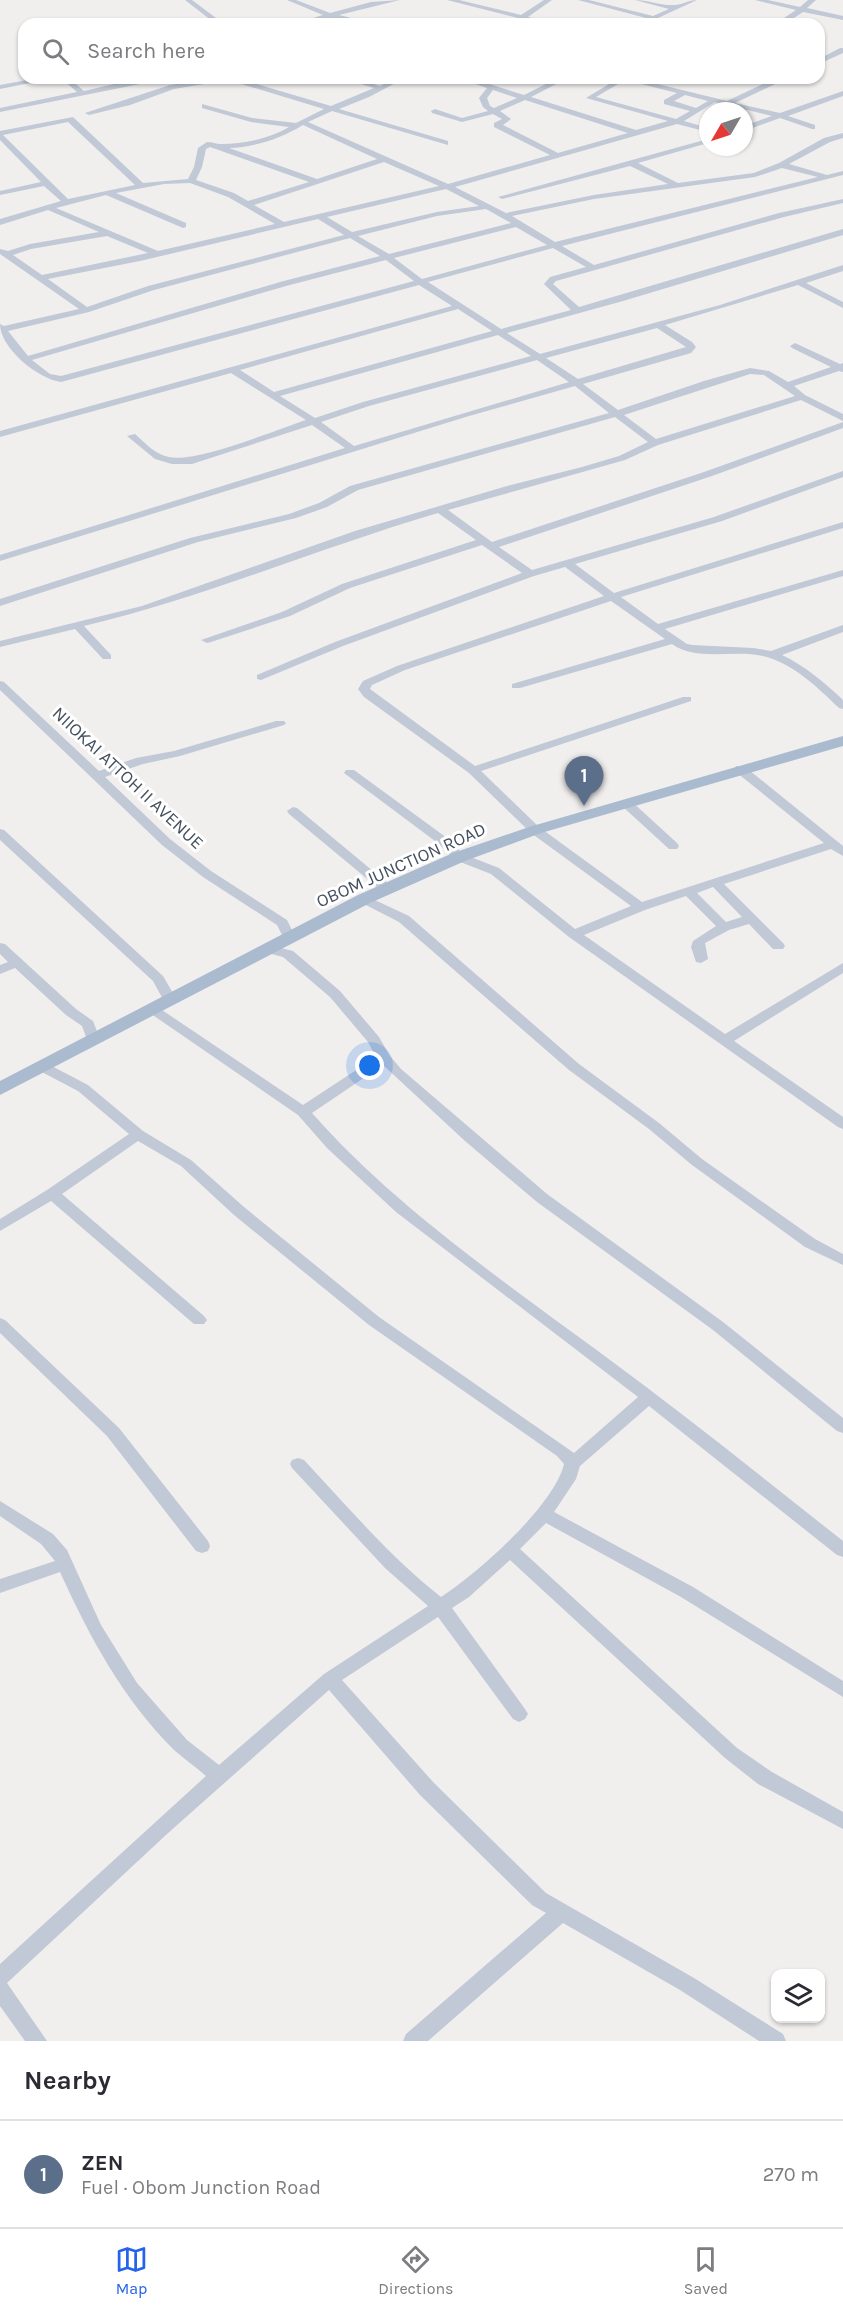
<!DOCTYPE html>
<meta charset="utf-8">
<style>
body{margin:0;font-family:Karla,sans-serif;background:#f7f7f7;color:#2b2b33}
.controls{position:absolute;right:18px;bottom:18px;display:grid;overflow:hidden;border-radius:12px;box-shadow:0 2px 4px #0004}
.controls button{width:54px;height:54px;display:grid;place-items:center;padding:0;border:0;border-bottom:2px solid #e1e1e2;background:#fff;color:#2b2b33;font:30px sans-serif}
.compass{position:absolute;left:699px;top:102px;width:54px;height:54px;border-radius:50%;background:#fff;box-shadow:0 2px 4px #0004;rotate:231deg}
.you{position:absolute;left:370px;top:1066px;width:21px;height:21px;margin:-15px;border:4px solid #fff;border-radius:50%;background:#1a73e8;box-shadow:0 0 0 9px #1a73e833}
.badge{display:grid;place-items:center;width:39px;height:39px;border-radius:50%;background:#2563eb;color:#fff;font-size:20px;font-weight:700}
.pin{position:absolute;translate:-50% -50px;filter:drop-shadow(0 2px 3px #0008)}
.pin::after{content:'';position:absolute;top:32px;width:21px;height:18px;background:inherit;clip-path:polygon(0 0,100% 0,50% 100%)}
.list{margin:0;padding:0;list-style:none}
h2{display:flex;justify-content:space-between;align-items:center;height:78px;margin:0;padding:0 24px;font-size:26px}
h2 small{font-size:20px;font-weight:400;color:#7c7c81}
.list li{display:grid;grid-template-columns:39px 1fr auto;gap:18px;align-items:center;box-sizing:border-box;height:108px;padding:0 24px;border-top:2px solid #e1e1e2}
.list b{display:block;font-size:22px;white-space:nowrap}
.list p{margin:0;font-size:20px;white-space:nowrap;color:#7c7c81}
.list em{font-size:20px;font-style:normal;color:#7c7c81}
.icon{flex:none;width:33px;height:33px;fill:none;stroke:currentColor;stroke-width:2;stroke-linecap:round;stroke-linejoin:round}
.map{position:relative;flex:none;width:843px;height:2041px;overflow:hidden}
.search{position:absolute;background:#fff;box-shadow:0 2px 4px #0004;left:18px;right:18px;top:18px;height:66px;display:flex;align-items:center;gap:15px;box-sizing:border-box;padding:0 21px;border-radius:18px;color:#7c7c81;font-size:22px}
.sheet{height:186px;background:#fff}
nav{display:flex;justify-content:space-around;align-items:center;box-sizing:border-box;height:84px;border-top:2px solid #e1e1e2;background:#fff;font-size:16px;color:#7c7c81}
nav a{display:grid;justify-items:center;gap:3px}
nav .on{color:#2563eb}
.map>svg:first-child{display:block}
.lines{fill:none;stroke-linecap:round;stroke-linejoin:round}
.minor{fill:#c0c9d5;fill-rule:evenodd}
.major{fill:#aabbd0;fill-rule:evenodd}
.labels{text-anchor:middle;stroke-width:6;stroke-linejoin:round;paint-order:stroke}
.street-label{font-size:18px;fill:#44505e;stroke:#fff}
</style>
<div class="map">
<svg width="843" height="2041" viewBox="0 0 843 2041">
<rect width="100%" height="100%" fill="#f1eeee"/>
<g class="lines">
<!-- minor -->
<path class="minor" d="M185,0H192L224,24H216Z
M287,0H296L330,13L371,2L400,0L339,15L376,24C360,24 347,19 332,18C320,17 306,24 293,24L323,15Z
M447,0H459L521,15L544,0H552L528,17L555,24H542Z
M578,0H589L653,16L669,9L635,0C648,0 661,6 674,5C682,5 689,0 697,0L645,24H635L646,18Z
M755,0H768L800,7L808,0H816L807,8L843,16V20L803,12L785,24H775L796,10Z
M840,48H843V53L819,64V59Z
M38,78H55L0,89V85Z
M61,78H69L84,91L140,78H148L149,80L140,84L0,112V108L77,92Z
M214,78H236L331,106L374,88L341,78H353L380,86L395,78H405L369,97L339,109L448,141V145L332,111L308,122L448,184L550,155L494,127V123L502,119L493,114L462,122L432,113L431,111L435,109L462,118L488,111L483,107L479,98L487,88L458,78H470L524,95L558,78H568L531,97L636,130L668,121L586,98L619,78H633L727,101L763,84L742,78L770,82L778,78H788L735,103L780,113L843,91V96L788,116L815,125V129H812L780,118L744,131V126L772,116L715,102L684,121L708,128V132L677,124L455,187L506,213L594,195L668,184L630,166L502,199L498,197L708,139V143L638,163L678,183L754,173L779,163L824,138L843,133V138L830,142L789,164L827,175L843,171V175L562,246L594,265L779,213L843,199V203L784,217L556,281L553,284L579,307L843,229V235L623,301L507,333L540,354L720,305L843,265V271L806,283L843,302V308L798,285L665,325L692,342L696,347L691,353L583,384L618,410L704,381L750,368L769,371L788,382L831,367L792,348L790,346L795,343L840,364L843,363V372L839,371L794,386L805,395L843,414V421L801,400L658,445L625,460L448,510L492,542L704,472L843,422V428L712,476L499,547L532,570L714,517L843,471V477L722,521L575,564L614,593L843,522V528L621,597L658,624L843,570V576L665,629L687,644L692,645L753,648L771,651L843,625V632L782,655C805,666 824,682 843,700V709L839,708C818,688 793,663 763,656C734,649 697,662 672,644L520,688H512V684L665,639L611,601L405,670L372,685L370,689L475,766L683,697H691V701L481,771L539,827L642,902L824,843L736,772L734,769L736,766H744L843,846V856L831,849L724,884L783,943L785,946L783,949H773L749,924L729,930L705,943L708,959L701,963L696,962L691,947L693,941L716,926L686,896L645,910L584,935L725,1034L843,963V973L734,1041L843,1117V1129L838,1127L569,937L491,874L455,860L439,844L344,773L346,770H354L447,838L463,854L499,868L575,929L631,906L531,833L469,773L364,697L358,689L363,681L397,666L604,596L565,567L534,576L343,646L261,680L257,679V675L335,642L522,573L482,545L350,588L290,616L211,642L207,643L201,640L282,612L342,584L476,540L438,513C319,548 205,597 84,626L111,655V659H103L75,629L0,647V641L142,606L355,531L507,486L582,467L619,456L648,442L615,417L358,490L327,507L296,518L198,542L0,606V599L190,538L289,514L319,503L350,486L609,413L575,386L469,416L0,561V555L345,448L312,425L192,464H172L155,459L127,436L135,434C145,443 156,455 169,457C196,463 276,430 306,420L231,373L0,437V431L452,306L419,285L61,382C38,379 0,348 0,324L4,326L79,309L0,254V249L8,251L30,244L99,232L48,210L0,225V219L61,201L44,186L0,195V191L41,182L0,140V131L73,117L143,183L188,179L194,167L198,148L207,142C212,142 216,144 221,144C244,144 269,139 289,127L251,122L202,108V104L252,118L296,123L324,109L228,80L174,89L130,105L89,115L85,113L170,85ZM625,80L677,93L664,100V104L690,111L676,119L596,97ZM493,90L517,98L494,108L490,106L487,98ZM685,95L708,101L696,108L674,101ZM525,100L628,133L558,153L503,125L511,119L500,111ZM68,122L135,185L68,199L3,135ZM303,125L377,159L317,179L229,148C255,147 280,139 303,125ZM210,147L309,182L248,201L234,193L196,180L202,167L206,149ZM384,162L439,186L284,222L254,205ZM782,168L818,177L555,242L512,216L594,199L755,177ZM190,183L228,197L275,224L158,251L56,208L106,195L183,228L186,227V223L116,193L164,184ZM446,189L479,206L437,212L352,232L327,217ZM486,209L511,223L389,254L358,236L437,216ZM318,219L344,235L148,286L87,307L48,279L140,261ZM516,227L547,245L422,279L394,258ZM107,236L148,253L42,275L13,255L31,249ZM350,238L380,256L280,282L28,356L8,331L89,312L154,290ZM553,248L586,267L550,277L544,284L571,310L501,329L428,282ZM386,260L414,281L61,376L50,374L32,360L286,286ZM458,309L492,331L274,392L240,370ZM657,328L686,347L578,379L546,358ZM498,335L531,356L363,402L315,418L280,396ZM537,360L569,382L354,446L321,422L369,406ZM750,374L764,375L795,396L656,439L624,415ZM713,887L742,917L726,922L697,893Z
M0,681L4,682L99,771L136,758L174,751L276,721H284L286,723L284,725L180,756L143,764L105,777L170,839L211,871L287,920L296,938L295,941H285L277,925L203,877L162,845L0,690Z
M626,799L630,800L677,843L679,846L677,849H669L622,806L620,803Z
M293,807L297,808L391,886L393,889L391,892H383L289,814L287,811Z
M0,829L4,830L163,976L177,1000L175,1003H165L153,981L0,840Z
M364,895L409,916L579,1064L659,1123L702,1159L815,1239L843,1254V1265L805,1247L692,1165L649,1129L569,1070L399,922L360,902L358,899L360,896Z
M0,943L5,944L76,1009L93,1021L100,1039L98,1042H88L82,1026L66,1015L15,968L0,974V965L8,962L0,954Z
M269,945L293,951L340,991L379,1037L390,1056L401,1069L547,1194L723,1322L843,1418V1433L837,1431L713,1330L537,1202L465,1141L383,1065L312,1113C393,1205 503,1281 602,1354C684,1414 763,1478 843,1541V1557L837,1555L649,1406L580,1466L576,1479L554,1512L693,1587L843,1681V1697L681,1597L546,1523L520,1549L737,1748L772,1772L843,1812V1829L758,1784L725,1758L510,1560L469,1597L452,1608L525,1709L528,1714L525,1719L519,1722L513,1719L438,1617L342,1680L434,1783L546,1893L694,1978L783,2034L786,2041H759L680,1990L563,1923L428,2041H403L406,2034L546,1913L532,1905L420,1795L329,1690L167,1834L7,1983L47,2041H25L0,2006V1964L206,1776C196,1767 184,1759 174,1750C123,1699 90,1638 60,1572L0,1593V1579L55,1561L41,1544L0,1516V1501L53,1534L67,1550L101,1625L137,1683L187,1740L219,1765L324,1674L428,1606L385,1568L292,1468L290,1464L292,1460L298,1458L304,1460C348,1507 390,1557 441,1597C477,1574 554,1506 564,1464L557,1456L369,1325L234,1215L181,1166L138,1141L62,1194L204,1316L207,1320L204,1324H194L51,1201L0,1231V1219L47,1190L129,1134L78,1091L36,1069L34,1066L36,1063H46L88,1085L143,1131L191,1160L244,1207L379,1317L574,1453L638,1397L396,1212L327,1148L298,1115L144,1009L146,1006H156L303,1105L376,1057L368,1042L330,997L283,957L264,952L262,949L264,946Z
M0,1318L5,1320L119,1428L208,1541L210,1546L208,1551L202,1553L196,1551L107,1436L0,1333Z"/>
<!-- major -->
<path class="major" d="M843,736V746L541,833L465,861L370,903L0,1095V1081L358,895L453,853L529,827Z"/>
</g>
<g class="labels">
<!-- street labels -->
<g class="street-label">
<text transform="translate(128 778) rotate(43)" y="6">NIIOKAI ATTOH II AVENUE</text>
<text transform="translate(401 865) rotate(-24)" y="6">OBOM JUNCTION ROAD</text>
</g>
</g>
</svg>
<div class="controls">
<button><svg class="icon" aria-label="layers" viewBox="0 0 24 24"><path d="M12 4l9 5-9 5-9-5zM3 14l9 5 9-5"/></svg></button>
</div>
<svg class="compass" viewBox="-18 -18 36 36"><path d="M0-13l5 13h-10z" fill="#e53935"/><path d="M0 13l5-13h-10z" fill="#7c7c81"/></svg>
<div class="you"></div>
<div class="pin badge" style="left:584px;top:806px;background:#5c6f8a">1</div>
<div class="search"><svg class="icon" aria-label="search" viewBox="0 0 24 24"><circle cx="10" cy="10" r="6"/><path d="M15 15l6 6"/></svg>Search here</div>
</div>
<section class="sheet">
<h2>Nearby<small></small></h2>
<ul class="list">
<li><span class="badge" style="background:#5c6f8a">1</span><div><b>ZEN</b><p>Fuel · Obom Junction Road</p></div><em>270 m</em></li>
</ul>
</section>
<nav>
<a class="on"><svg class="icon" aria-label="map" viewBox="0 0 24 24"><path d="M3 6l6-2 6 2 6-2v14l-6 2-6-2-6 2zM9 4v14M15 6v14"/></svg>Map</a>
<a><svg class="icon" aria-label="directions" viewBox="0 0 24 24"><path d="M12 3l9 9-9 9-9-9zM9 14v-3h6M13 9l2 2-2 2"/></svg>Directions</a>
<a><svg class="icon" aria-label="saved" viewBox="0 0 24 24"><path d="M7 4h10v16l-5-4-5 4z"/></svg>Saved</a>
</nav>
